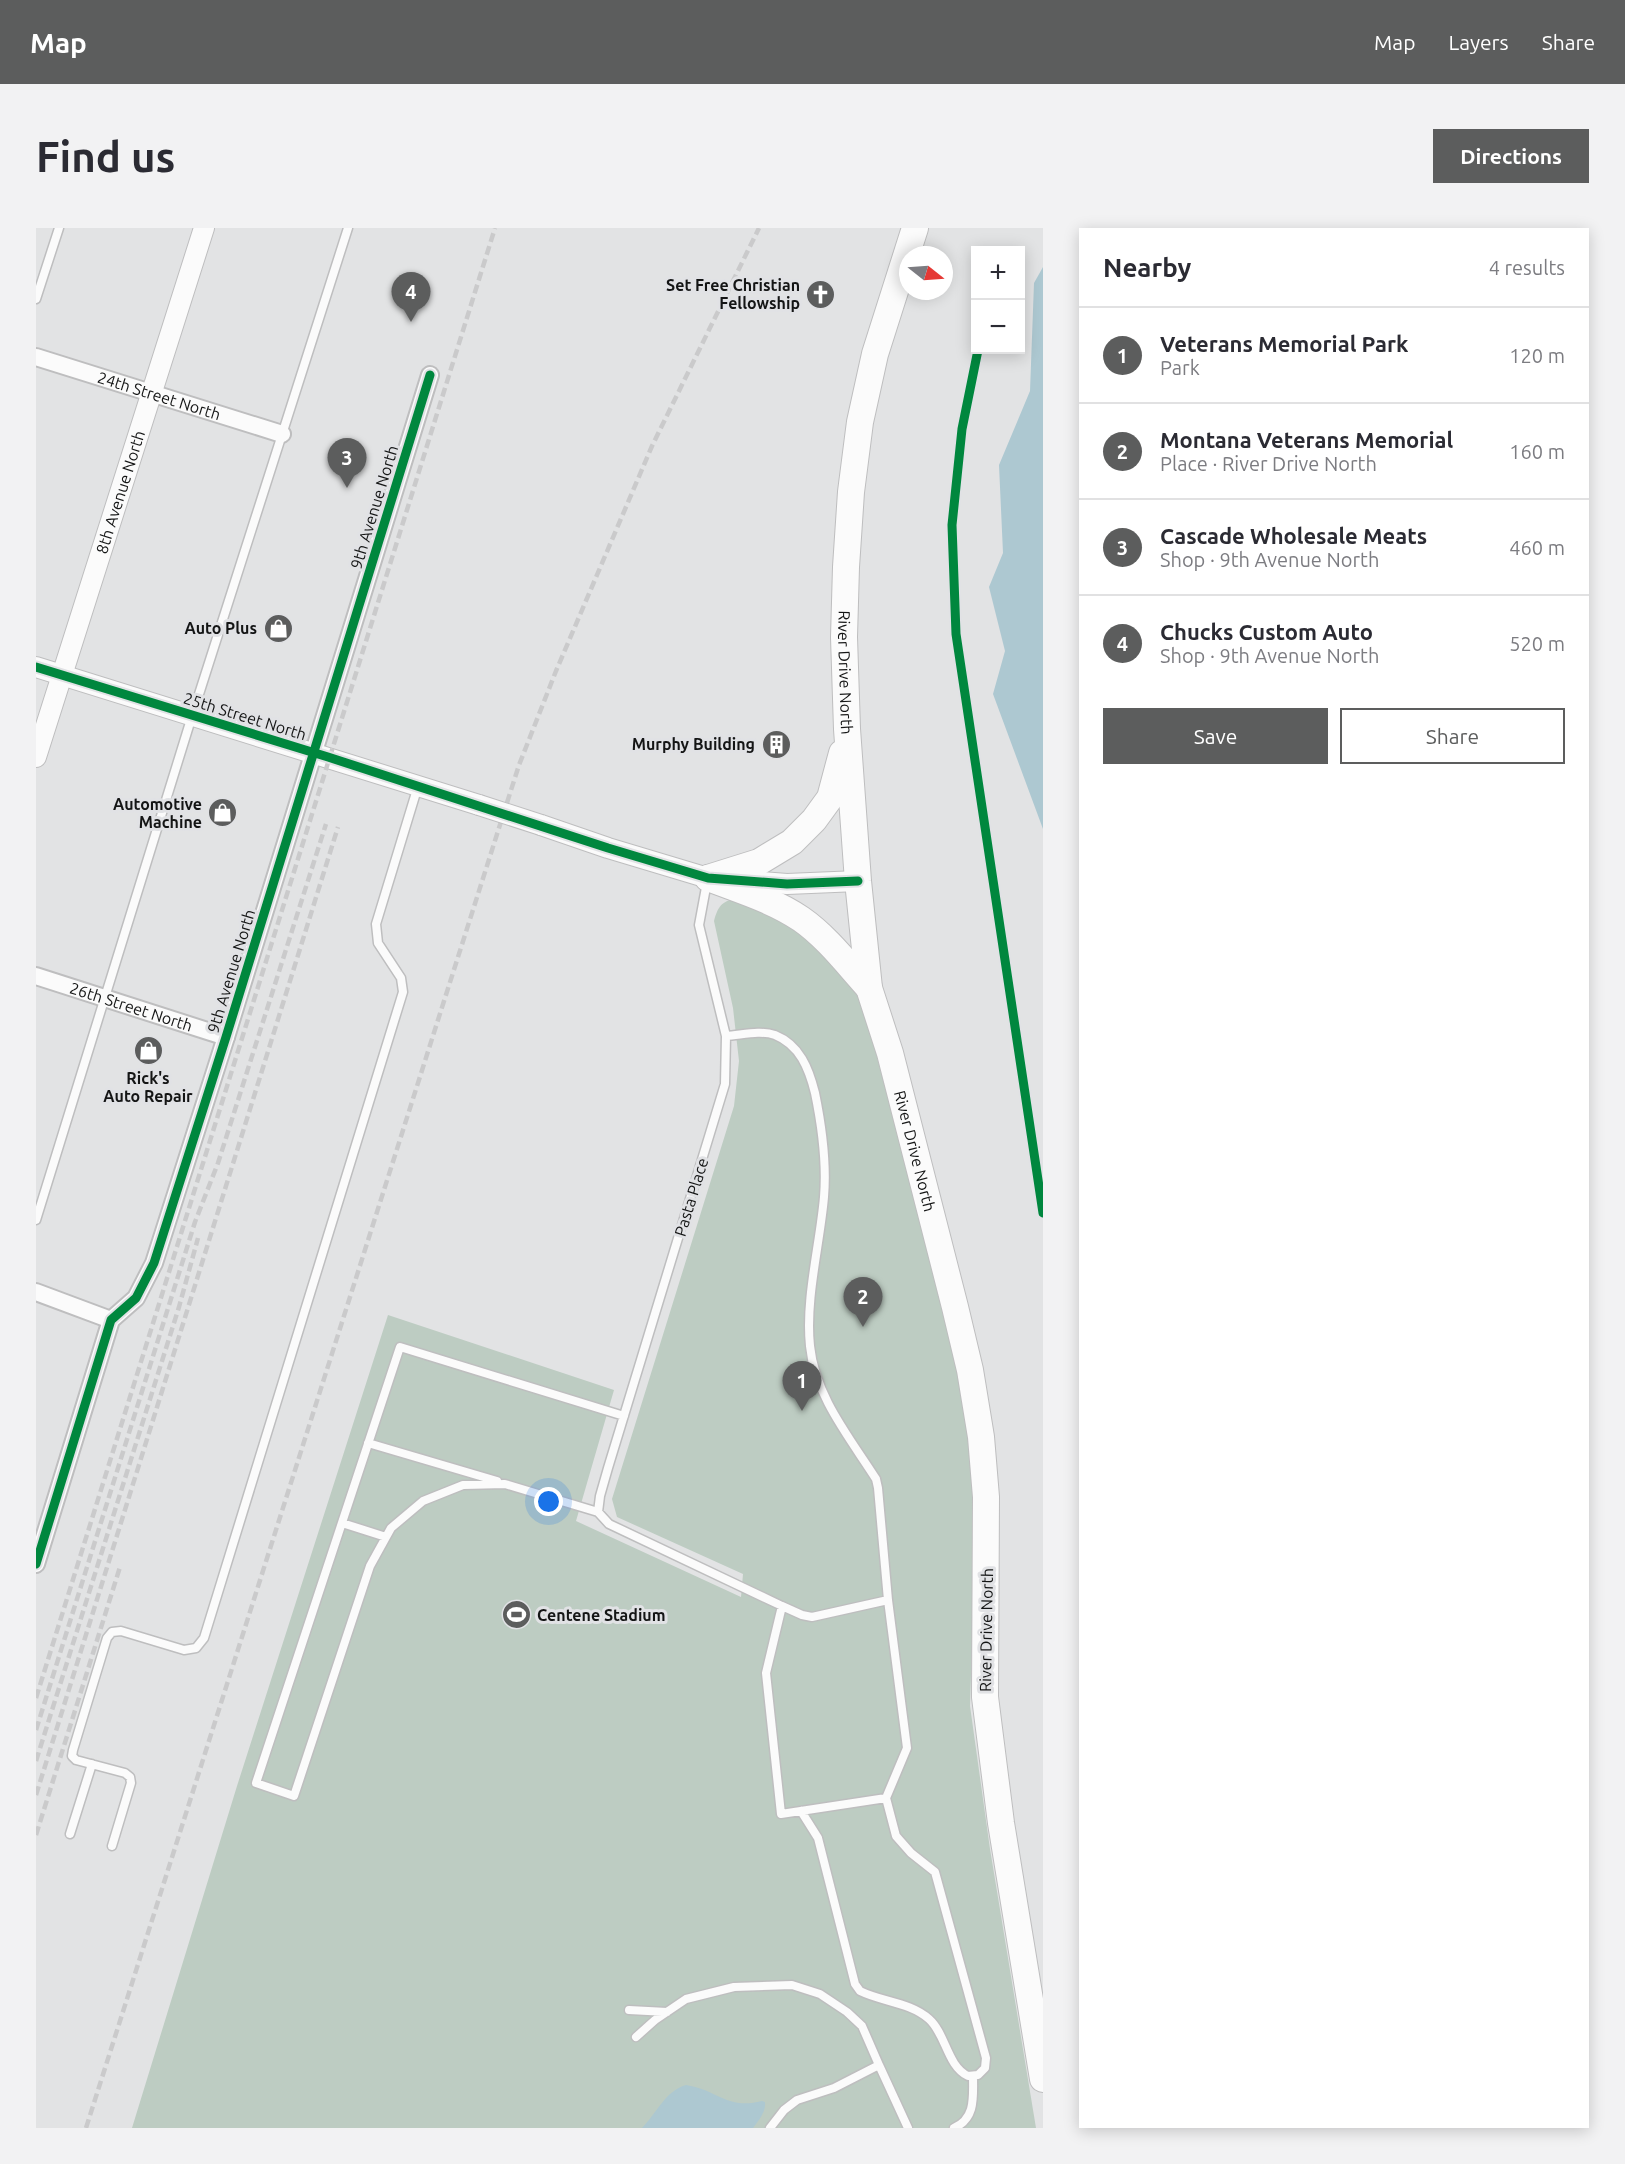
<!DOCTYPE html>
<meta charset="utf-8">
<style>
body{margin:0;font-family:Ubuntu,sans-serif;background:#f2f2f3;color:#2b2b33}
.controls{position:absolute;right:18px;top:18px;display:grid;overflow:hidden;border-radius:0px;box-shadow:0 3px 15px #0003}
.controls button{width:54px;height:54px;display:grid;place-items:center;padding:0;border:0;border-bottom:2px solid #e1e1e2;background:#fff;color:#2b2b33;font:30px sans-serif}
.compass{position:absolute;left:863px;top:18px;width:54px;height:54px;border-radius:50%;background:#fff;box-shadow:0 3px 15px #0003;rotate:107deg}
.you{position:absolute;left:513px;top:1274px;width:21px;height:21px;margin:-15px;border:4px solid #fff;border-radius:50%;background:#1a73e8;box-shadow:0 0 0 9px #1a73e833}
.badge{display:grid;place-items:center;width:39px;height:39px;border-radius:50%;background:#5c5d5d;color:#fff;font-size:20px;font-weight:700}
.pin{position:absolute;translate:-50% -50px;filter:drop-shadow(0 2px 3px #0008)}
.pin::after{content:'';position:absolute;top:32px;width:21px;height:18px;background:inherit;clip-path:polygon(0 0,100% 0,50% 100%)}
.list{margin:0;padding:0;list-style:none}
h2{display:flex;justify-content:space-between;align-items:center;height:78px;margin:0;padding:0 24px;font-size:26px}
h2 small{font-size:20px;font-weight:400;color:#7c7c81}
.list li{display:grid;grid-template-columns:39px 1fr auto;gap:18px;align-items:center;box-sizing:border-box;height:96px;padding:0 24px;border-top:2px solid #e1e1e2}
.list b{display:block;font-size:22px;white-space:nowrap}
.list p{margin:0;font-size:20px;white-space:nowrap;color:#7c7c81}
.list em{font-size:20px;font-style:normal;color:#7c7c81}
.actions{display:flex;gap:12px;padding:18px 24px}
.actions a{flex:1;padding:14px 0;border:2px solid #5c5d5d;border-radius:0px;text-align:center;font-size:21px;color:#5c5d5d}
.actions .main{background:#5c5d5d;color:#fff}
.map{position:relative;flex:none;width:1007px;height:1900px;overflow:hidden;border-radius:0px}
header{display:flex;align-items:center;gap:36px;box-sizing:border-box;height:84px;padding:0 30px;background:#5c5d5d;color:#fff}
header strong{font-size:28px}
nav{display:flex;gap:33px;margin-inline-start:auto;font-size:21px}
.intro{display:flex;align-items:center;justify-content:space-between;box-sizing:border-box;height:144px;padding:0 36px}
h1{margin:0;font-size:42px}
.button{padding:15px 27px;border-radius:0px;background:#5c5d5d;color:#fff;font-size:21px;font-weight:700}
main{display:flex;gap:36px;padding:0 36px}
aside{flex:1;background:#fff;border-radius:0px;box-shadow:0 3px 15px #0003}
.map>svg:first-child{display:block}
.green{fill:#bdccc2}
.water{fill:#adc8d1}
.lines{fill:none;stroke-linecap:round;stroke-linejoin:round}
.service-casing{stroke:#bebebf;stroke-width:11}
.minor-casing{stroke:#bebebf;stroke-width:20}
.tertiary-casing{stroke:#bebebf;stroke-width:22}
.primary-casing{stroke:#bebebf;stroke-width:28}
.service{stroke:#fbfbfb;stroke-width:8}
.minor{stroke:#fbfbfb;stroke-width:16}
.tertiary{stroke:#fbfbfb;stroke-width:20}
.primary{stroke:#fbfbfb;stroke-width:26}
.rail{stroke:#cacacb;stroke-width:4.5;stroke-dasharray:9 4.5;stroke-linecap:butt}
.tertiary-bridge-casing{stroke:#bebebf;stroke-width:22;stroke-linecap:butt}
.tertiary-bridge{stroke:#fbfbfb;stroke-width:20}
.cycleway-casing{stroke:#e1e2e5;stroke-width:13}
.cycleway{stroke:#00873e;stroke-width:9}
.labels{text-anchor:middle;stroke-width:6;stroke-linejoin:round;paint-order:stroke}
.poi-label{font-size:16px;font-weight:bold;fill:#141515;stroke:#e1e2e5;text-anchor:end}
.street-label{font-size:16px;fill:#141515;stroke:#e1e2e5}
</style>
<header>
<strong>Map</strong>
<nav><a>Map</a><a>Layers</a><a>Share</a></nav>
</header>
<div class="intro"><h1>Find us</h1><a class="button">Directions</a></div>
<main>
<div class="map">
<svg width="1007" height="1900" viewBox="0 0 1007 1900">
<rect width="100%" height="100%" fill="#e2e3e4"/>
<!-- green -->
<path class="green" d="M700,671C735,682 775,709 800,736C811,748 819,765 828,779L923,1142L936,1224L940,1293L934,1478L954,1621L1000,1900H96L201,1558L352,1087L578,1162L540,1293L705,1369L707,1346L581,1289L576,1271L698,878L703,833L697,780L678,693C682,679 685,673 700,671Z"/>
<!-- water -->
<path class="water" d="M1007,39V601L957,466L969,423L953,359L967,325L963,237L994,163L998,55Z
M650,1857C682,1862 691,1882 726,1873L729,1874C730,1884 723,1892 717,1900H606C621,1885 629,1863 650,1857Z"/>
<g class="lines">
<defs>
<path id="service" d="M0,71L23,0
M690,808C706,807 724,802 739,807C764,817 773,841 779,865C786,899 791,933 788,969C784,1016 769,1071 774,1118C779,1168 814,1210 840,1251L842,1260L852,1372L871,1520L850,1570L745,1586L730,1445L746,1378L766,1387L776,1389L852,1372
M0,992L156,488L312,0
M588,1188L364,1119L220,1555L258,1568L334,1338L355,1300L387,1273L427,1257L469,1256L562,1284L573,1296L746,1378
M332,1215L461,1253
M562,1284L564,1268L572,1240L689,856L690,808L663,697L671,654
M306,1295L350,1309
M765,1583L782,1610L819,1756L824,1763C846,1774 874,1774 893,1791C910,1806 911,1838 932,1848L942,1847L949,1840L950,1830L899,1644L875,1625L860,1608L850,1570
M34,1606L56,1536
M76,1618L95,1555L94,1549L89,1545L40,1532L36,1528L37,1522L71,1410L76,1404L85,1403L148,1422L160,1420L168,1410L367,764L365,750L342,715L340,696L382,558
M593,1782L631,1784
M600,1809L619,1792L650,1771L698,1759L756,1757L784,1766L811,1784L826,1798L843,1837
M734,1900L748,1882L761,1872L798,1860L843,1837L872,1900
M918,1900C940,1890 937,1869 937,1848"/>
<g id="minor">
<path id="s1" d="M0,129L246,206"/>
<path id="s2" d="M0,748L190,809"/>
<path d="M0,1064L75,1092"/>
<path d="M0,1336L75,1092L100,1070L118,1035L190,809L394,147"/>
</g>
<g id="tertiary">
<path d="M0,439L443,577"/>
<path id="s3" d="M0,529L168,0"/>
<path d="M505,597L572,620L672,650L751,656L822,653"/>
</g>
<g id="primary">
<path id="s4" d="M879,0L839,126L824,194L815,264L810,339L808,409L811,501L822,653L833,760L854,825L919,1079L934,1142L945,1209L950,1269L949,1469L965,1595L1007,1851"/>
<path d="M672,650L723,634L756,614L778,592L794,570L806,525"/>
<path d="M672,650C703,662 737,672 765,691C791,709 812,737 833,760"/>
</g>
</defs>
<!-- service casing -->
<use href="#service" class="service-casing"/>
<!-- minor casing -->
<use href="#minor" class="minor-casing"/>
<!-- tertiary casing -->
<use href="#tertiary" class="tertiary-casing"/>
<!-- primary casing -->
<use href="#primary" class="primary-casing"/>
<!-- service -->
<use href="#service" class="service"/>
<!-- minor -->
<use href="#minor" class="minor"/>
<!-- tertiary -->
<use href="#tertiary" class="tertiary"/>
<!-- primary -->
<use href="#primary" class="primary"/>
<!-- rail -->
<path class="rail" d="M0,1470L459,0
M0,1502L159,994L182,935L290,596
M0,1533L143,1079L162,1010
M0,1567L302,599
M0,1607L84,1339
M50,1900L483,537L520,443L616,218L723,0"/>
<defs>
<path id="tertiary-bridge" d="M443,577L505,597"/>
</defs>
<!-- tertiary-bridge casing -->
<use href="#tertiary-bridge" class="tertiary-bridge-casing"/>
<!-- tertiary-bridge -->
<use href="#tertiary-bridge" class="tertiary-bridge"/>
<defs>
<path id="cycleway" d="M942,122L926,201L916,297L920,406L1007,985
M0,439L292,529L572,620L672,650L751,656L822,653
M0,1336L75,1092L100,1070L118,1035L190,809L394,147"/>
</defs>
<!-- cycleway casing -->
<use href="#cycleway" class="cycleway-casing"/>
<!-- cycleway -->
<use href="#cycleway" class="cycleway"/>
</g>
<!-- icons -->
<defs>
<symbol id="church-disc" viewBox="-11 -11 22 22"><circle r="9.5" fill="#5c5d5d" stroke="#e1e2e5"/><path d="M-1.2-6h2.4v3.5h3.3v2.4h-3.3V6h-2.4V-.1h-3.3v-2.4h3.3Z" fill="#fff"/></symbol>
<symbol id="shop-disc" viewBox="-11 -11 22 22"><circle r="9.5" fill="#5c5d5d" stroke="#e1e2e5"/><path d="M-5-2.5h2.3a2.7 3.5 0 0 1 5.4 0H5L5.5 6h-11ZM-1.5-2.5h3a1.5 2.3 0 0 0-3 0Z" fill="#fff"/></symbol>
<symbol id="building-disc" viewBox="-11 -11 22 22"><circle r="9.5" fill="#5c5d5d" stroke="#e1e2e5"/><path d="M-4-6H4V6H1V3H-1V6H-4ZM-2.5-4.3h1.7v1.8h-1.7ZM.8-4.3h1.7v1.8H.8ZM-2.5-1h1.7V.8h-1.7ZM.8-1h1.7V.8H.8Z" fill="#fff"/></symbol>
<symbol id="stadium-disc" viewBox="-11 -11 22 22"><circle r="9.5" fill="#5c5d5d" stroke="#e1e2e5"/><path d="M0-5a6.5 5 0 1 0 0 10a6.5 5 0 1 0 0-10ZM-3.5-1.8h7v3.6h-7Z" fill="#fff"/></symbol>
</defs>
<g fill-rule="evenodd">
<use href="#church-disc" x="768" y="50" width="33" height="33"/>
<use href="#shop-disc" x="226" y="384" width="33" height="33"/>
<use href="#building-disc" x="724" y="500" width="33" height="33"/>
<use href="#shop-disc" x="170" y="568" width="33" height="33"/>
<use href="#shop-disc" x="96" y="806" width="33" height="33"/>
<use href="#stadium-disc" x="464" y="1370" width="33" height="33"/>
</g>
<g class="labels">
<!-- poi labels -->
<g class="poi-label">
<text x="764" y="63">Set Free Christian<tspan x="764" dy="18">Fellowship</tspan></text>
<text x="221" y="406">Auto Plus</text>
<text x="719" y="522">Murphy Building</text>
<text x="166" y="582">Automotive<tspan x="166" dy="18">Machine</tspan></text>
<text x="112" y="856" text-anchor="middle">Rick's<tspan x="112" dy="18">Auto Repair</tspan></text>
<text x="501" y="1393" text-anchor="start">Centene Stadium</text>
</g>
<!-- street labels -->
<g class="street-label">
<text dy="6" stroke="none"><textPath href="#s1" startOffset="129">24th Street North</textPath></text>
<text dy="6" stroke="none"><textPath href="#s3" startOffset="278">8th Avenue North</textPath></text>
<text transform="translate(338 279) rotate(-73)" y="6">9th Avenue North</text>
<text dy="6" stroke="none"><textPath href="#s4" startOffset="453">River Drive North</textPath></text>
<text transform="translate(209 488) rotate(17)" y="6">25th Street North</text>
<text transform="translate(195 743) rotate(-73)" y="6">9th Avenue North</text>
<text dy="6" stroke="none"><textPath href="#s2" startOffset="100">26th Street North</textPath></text>
<text dy="6" stroke="none"><textPath href="#s4" startOffset="939">River Drive North</textPath></text>
<text transform="translate(655 969) rotate(-73)" y="6">Pasta Place</text>
<text transform="translate(950 1402) rotate(-89)" y="6">River Drive North</text>
</g>
</g>
</svg>
<div class="controls">
<button>+</button>
<button>−</button>
</div>
<svg class="compass" viewBox="-18 -18 36 36"><path d="M0-13l5 13h-10z" fill="#e53935"/><path d="M0 13l5-13h-10z" fill="#7c7c81"/></svg>
<div class="you"></div>
<div class="pin badge" style="left:766px;top:1183px">1</div>
<div class="pin badge" style="left:827px;top:1099px">2</div>
<div class="pin badge" style="left:311px;top:260px">3</div>
<div class="pin badge" style="left:375px;top:94px">4</div>
</div>
<aside>
<h2>Nearby<small>4 results</small></h2>
<ul class="list">
<li><span class="badge">1</span><div><b>Veterans Memorial Park</b><p>Park</p></div><em>120 m</em></li>
<li><span class="badge">2</span><div><b>Montana Veterans Memorial</b><p>Place · River Drive North</p></div><em>160 m</em></li>
<li><span class="badge">3</span><div><b>Cascade Wholesale Meats</b><p>Shop · 9th Avenue North</p></div><em>460 m</em></li>
<li><span class="badge">4</span><div><b>Chucks Custom Auto</b><p>Shop · 9th Avenue North</p></div><em>520 m</em></li>
</ul>
<div class="actions"><a class="main">Save</a><a>Share</a></div>
</aside>
</main>
